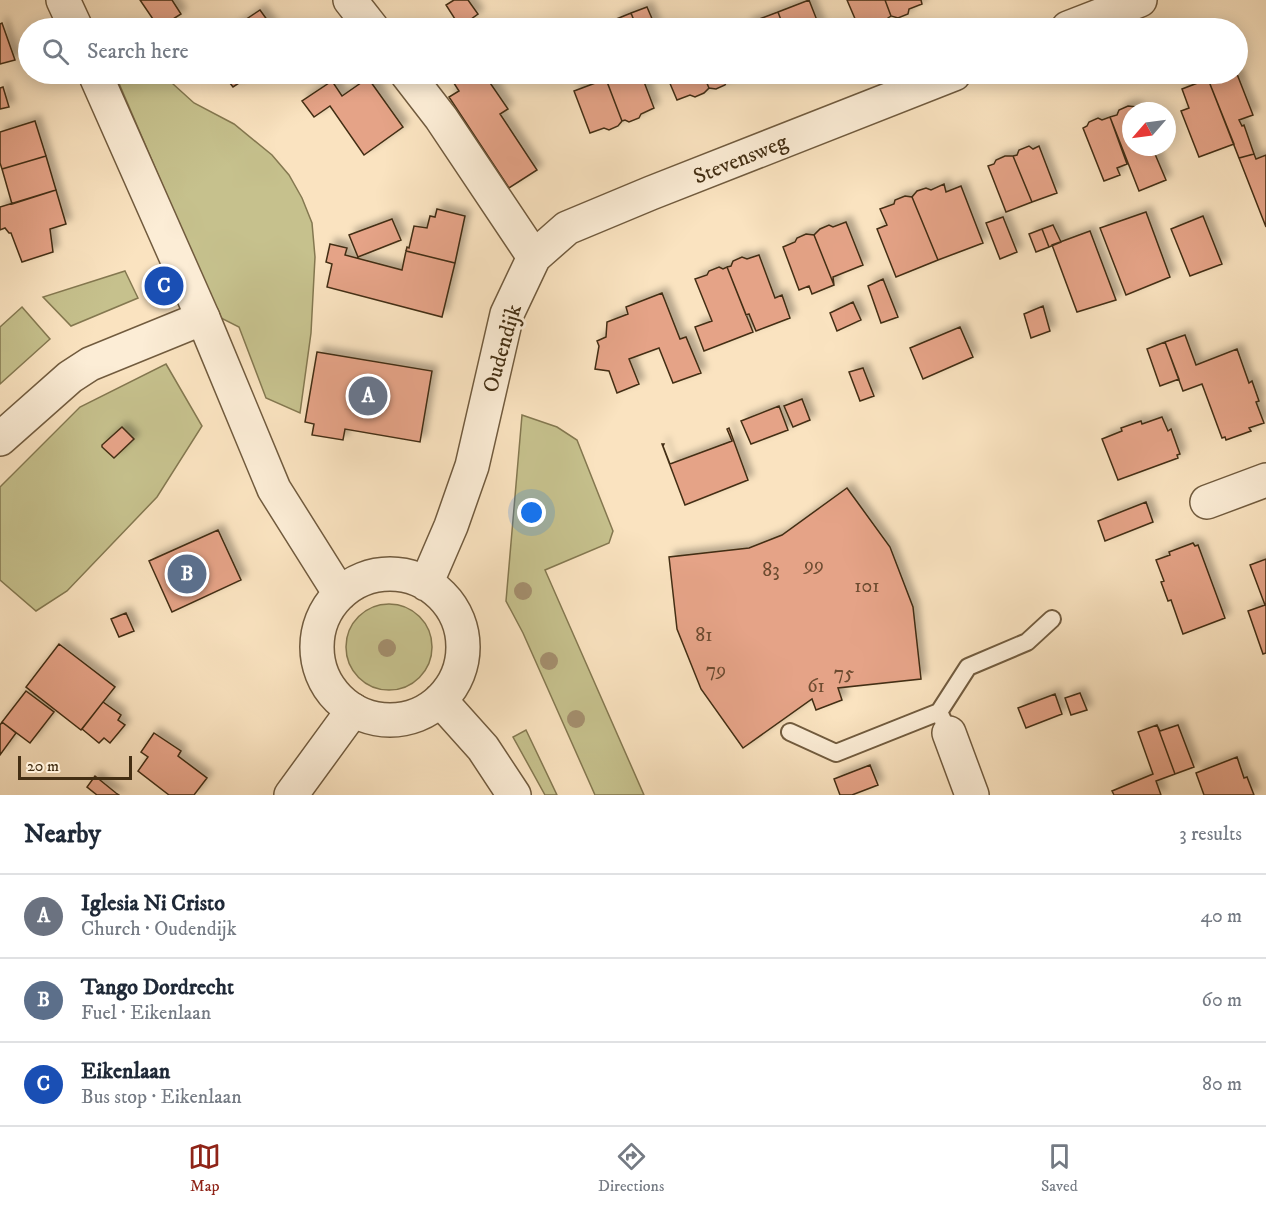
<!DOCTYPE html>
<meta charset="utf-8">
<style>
body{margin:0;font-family:"IM FELL DW Pica",serif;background:#f2f2f3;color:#1f2937}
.compass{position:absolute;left:1122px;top:102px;width:54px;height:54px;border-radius:50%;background:#fff;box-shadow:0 3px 15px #0003;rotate:242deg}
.scale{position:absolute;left:18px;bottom:15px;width:114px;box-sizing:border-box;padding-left:6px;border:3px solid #432e13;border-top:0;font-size:16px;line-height:21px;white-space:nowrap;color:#432e13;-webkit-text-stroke:4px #fcedd6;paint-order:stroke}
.you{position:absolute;left:532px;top:513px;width:21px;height:21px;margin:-15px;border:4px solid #fff;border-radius:50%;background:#1a73e8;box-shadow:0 0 0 9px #1a73e833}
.badge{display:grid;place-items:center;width:39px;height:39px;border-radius:50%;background:#8f2418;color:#fff;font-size:20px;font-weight:700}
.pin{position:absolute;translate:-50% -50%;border:3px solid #fff;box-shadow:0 2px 6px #0006}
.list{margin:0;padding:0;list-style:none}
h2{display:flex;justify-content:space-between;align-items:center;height:78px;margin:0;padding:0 24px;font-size:26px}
h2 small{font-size:20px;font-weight:400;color:#747a83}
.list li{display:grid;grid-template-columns:39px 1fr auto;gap:18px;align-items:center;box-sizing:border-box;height:84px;padding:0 24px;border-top:2px solid #e0e1e3}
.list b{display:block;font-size:22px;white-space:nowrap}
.list p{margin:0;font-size:20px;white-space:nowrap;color:#747a83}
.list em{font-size:20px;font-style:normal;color:#747a83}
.icon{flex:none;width:33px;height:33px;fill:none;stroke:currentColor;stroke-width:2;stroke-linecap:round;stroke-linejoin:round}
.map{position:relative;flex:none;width:1266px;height:795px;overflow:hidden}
.search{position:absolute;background:#fff;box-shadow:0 3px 15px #0003;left:18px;right:18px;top:18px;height:66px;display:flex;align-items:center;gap:15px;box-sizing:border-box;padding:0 21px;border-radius:33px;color:#747a83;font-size:22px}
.sheet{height:330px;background:#fff}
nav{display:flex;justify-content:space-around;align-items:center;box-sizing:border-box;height:84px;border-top:2px solid #e0e1e3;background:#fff;font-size:16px;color:#747a83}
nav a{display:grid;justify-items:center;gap:3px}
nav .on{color:#8f2418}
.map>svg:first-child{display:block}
.green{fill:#c6c18d;stroke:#847850;stroke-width:1.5}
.building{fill:#e5a387;stroke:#432e13;stroke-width:1.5;filter:url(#shadow)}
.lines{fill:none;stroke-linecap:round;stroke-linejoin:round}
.service-casing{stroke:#715b3e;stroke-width:20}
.minor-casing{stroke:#715b3e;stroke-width:36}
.tertiary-casing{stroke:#715b3e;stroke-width:36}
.service{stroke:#fcedd6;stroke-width:16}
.minor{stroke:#fcedd6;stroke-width:33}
.tertiary{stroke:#fcedd6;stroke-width:33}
.tree{fill:#a48f6e}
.labels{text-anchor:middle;stroke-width:6;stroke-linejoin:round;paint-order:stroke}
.number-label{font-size:20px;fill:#6c4b30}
.street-label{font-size:22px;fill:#432e13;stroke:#fcedd6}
</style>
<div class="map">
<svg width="1266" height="795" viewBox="0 0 1266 795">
<defs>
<filter id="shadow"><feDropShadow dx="5.5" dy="-5.5" stdDeviation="3" flood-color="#0004"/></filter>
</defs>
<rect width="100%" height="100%" fill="#fae3c0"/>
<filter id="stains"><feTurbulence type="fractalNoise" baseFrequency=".00333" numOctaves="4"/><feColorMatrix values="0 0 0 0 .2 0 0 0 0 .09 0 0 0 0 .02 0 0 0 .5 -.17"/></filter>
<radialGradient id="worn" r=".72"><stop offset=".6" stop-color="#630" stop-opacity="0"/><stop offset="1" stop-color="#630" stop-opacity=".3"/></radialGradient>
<!-- green -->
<path class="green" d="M115,74H162L194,103L234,124L272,155L289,175L302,198L312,223L315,257L311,333L300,413L266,398L239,327L219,317Z
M125,271L138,298L71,326L43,297Z
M22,307L50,339L0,384V327Z
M166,364L202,426L157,497L67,591L36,611L0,580V487L80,407Z
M522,415L557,427L577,440L613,531L609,543L545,570L644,795H595L523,633L506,601Z
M346 647a43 43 0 1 1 86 0a43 43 0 1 1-86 0Z
M526,730L557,795H545L513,737Z"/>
<!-- building -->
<path class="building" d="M140,0H172L181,14L159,28Z
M454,0H468L478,14L460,27L446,5Z
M809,0L820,28H784L778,12Z
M847,0H885L891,16L888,18L886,22L877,26L872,24L859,28Z
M885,0H921L922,4L909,9L908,14L898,18L891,16Z
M647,7L656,28H637L631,13Z
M260,10L273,28H233Z
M778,12L784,28H747L746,24Z
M631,13L637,28H618L614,20Z
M2,23L15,60L0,64V24Z
M223,74H253L233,87Z
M454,74H468L473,81L484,74L508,109L500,114L537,170L509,188L449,97L459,91L450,77Z
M604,74H641L654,108L641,114L639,118L629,122L625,120L622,121Z
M666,74H703L709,88L704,93L695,97L690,95L677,100Z
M703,74H740V75L727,81L725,85L716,89L709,88Z
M1222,74H1237L1253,115L1239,120L1242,126L1244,125L1254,154L1239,158L1208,79Z
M368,78L403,127L364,155L330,106L314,117L302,101L332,81L342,96Z
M606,79L622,121L618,126L609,130L604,128L590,133L574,91Z
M1208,79L1234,144L1199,157L1181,111L1189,108L1182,89Z
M3,87L9,107L0,109V88Z
M1128,106L1137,107L1138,111H1131V147H1152L1166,180L1139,191L1110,117L1117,115L1119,110Z
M1110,117L1127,164L1117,168L1120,175L1104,181L1083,128L1087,126L1089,122L1098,118L1102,120Z
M35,121L46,156L2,169L0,163V132Z
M1029,146L1033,149L1039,146L1057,193L1032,202L1013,156L1017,155L1019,150Z
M1254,154L1256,159L1266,155V227L1239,158Z
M46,156L56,190L12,204L2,169Z
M1005,156H1013L1032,202L1006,212L988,166L994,164L996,160Z
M944,184L946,192L961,186L983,243L938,260L912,197L917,191L926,188L931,190Z
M56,190L66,224L50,229L53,252L22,262L11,233H9L5,228L0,230V207Z
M905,196L912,197L938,260L896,277L877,229L887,225L880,209L894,204L895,200Z
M437,209L465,216L455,263L406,251L407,247L409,248L414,226L427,228L430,216L435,217Z
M1146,212L1170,277L1126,295L1100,228Z
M1203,216L1222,264L1190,276L1171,229Z
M1003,217L1017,252L1000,259L986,223Z
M392,219L401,240L358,257L349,235Z
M846,222L863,265L833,277L834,285L814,235L820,229L829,225L833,227Z
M1053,225L1061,242L1049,247L1042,229Z
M1042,229L1049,247L1036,252L1029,234Z
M1090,231L1116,300L1077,312L1052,245Z
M806,234L814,235L834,285L812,294L809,286L799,290L783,247L795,242L797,238Z
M330,244L347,248L345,255L402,270L406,251L455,263L442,317L327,287L332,264L326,262Z
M759,255L775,298L782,295L790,318L756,331L749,314L746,315L727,267L731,266L733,261L742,257L747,259Z
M719,267L723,269L727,267L753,332L704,351L695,327L712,321L695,279L707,275L709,271Z
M883,279L898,317L881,323L868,286Z
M662,293L680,339L686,337L701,373L673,383L659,348L629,359L639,384L617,393L609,371L595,369L599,346L597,341L606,337L607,322L628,314L626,307Z
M853,302L861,320L837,331L830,313Z
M1043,306L1050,331L1031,338L1024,314Z
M960,327L973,357L923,379L910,348Z
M1185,335L1196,365L1237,349L1249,383L1252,381L1259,401L1256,402L1264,423L1249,428L1251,431L1226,440L1225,437L1222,438L1202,384L1183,391L1165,342Z
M1165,342L1179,379L1160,386L1147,349Z
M317,352L432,371L420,442L345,429L343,440L312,435L314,424L305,422Z
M863,368L874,396L860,401L849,372Z
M802,399L810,420L793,427L784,406Z
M779,406L788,430L751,444L741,421Z
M1162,417L1168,431L1171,429L1180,454L1177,455L1178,458L1118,480L1102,439L1122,431L1121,428L1141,421L1142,424Z
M122,427L134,439L114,458L102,447V445Z
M729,428L748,480L685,505L662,444H664L663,446L670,464L732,441L727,429Z
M847,488L890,547L913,607L921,679L838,688L842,700L816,710L812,699L743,748L701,689L677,629L669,557L749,548L782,535Z
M1146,502L1153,522L1105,541L1098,521Z
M218,530L241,580L172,612L149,561Z
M1193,543L1195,546L1198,545L1225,618L1183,634L1171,600L1168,601L1161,582L1164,581L1156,560L1170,555L1169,552Z
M1266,559V653L1263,654L1248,611L1265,605L1250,565Z
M126,613L134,631L119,637L111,619Z
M59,644L115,687L81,730L26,687Z
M26,691L54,712L30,743L2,722Z
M1080,693L1087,710L1071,715L1065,698Z
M1055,694L1062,714L1026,728L1018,708Z
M103,702L121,715L118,720L125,725L110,743L104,738L99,743L82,729Z
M2,722L16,733L0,755V725Z
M1157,725L1175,774L1156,781L1161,795H1114L1112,791L1153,774L1138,732Z
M1157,725L1160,731L1178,725L1194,767L1175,774Z
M154,733L181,751L178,756L207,778L194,795H169L138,771L148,757L141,752Z
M1237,757L1244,778L1247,777L1254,795H1204L1196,773Z
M870,765L878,785L852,795H840L834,779Z
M95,776L116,793L119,795H97L87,787Z"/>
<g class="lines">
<defs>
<path id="service" d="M939,712L968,667L1027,642L1052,619
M790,732L836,753L939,712L949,733"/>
<path id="minor" d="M350,0L372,28
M407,74L441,118L534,257
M0,439L70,377L90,364L203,318
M1207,502L1266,480
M949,733L972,795
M291,795L353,710"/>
<path id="tertiary" d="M63,0L76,28
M1068,28L1140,0
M95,74L203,318L274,489L340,594
M317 647a73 73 0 1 1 146 0a73 73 0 1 1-146 0Z
M426,584L451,526L472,466L507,314L534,257L567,228L651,193L954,74
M440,700L483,748L514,795"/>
</defs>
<!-- service casing -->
<use href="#service" class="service-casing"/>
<!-- minor casing -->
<use href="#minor" class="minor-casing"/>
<!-- tertiary casing -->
<use href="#tertiary" class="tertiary-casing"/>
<!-- service -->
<use href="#service" class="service"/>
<!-- minor -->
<use href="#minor" class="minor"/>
<!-- tertiary -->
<use href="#tertiary" class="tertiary"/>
</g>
<!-- trees -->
<g class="tree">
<circle cx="523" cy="591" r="9"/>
<circle cx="387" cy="648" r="9"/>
<circle cx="549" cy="661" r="9"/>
<circle cx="576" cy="719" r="9"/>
</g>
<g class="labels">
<!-- number labels -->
<g class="number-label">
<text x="814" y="571">99</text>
<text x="771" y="576">83</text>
<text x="867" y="592">101</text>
<text x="704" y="641">81</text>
<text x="716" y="676">79</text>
<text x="844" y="679">75</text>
<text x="816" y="692">61</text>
</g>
<!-- street labels -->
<g class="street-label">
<text transform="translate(740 158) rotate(-22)" y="8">Stevensweg</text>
<text transform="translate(501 348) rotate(-74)" y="8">Oudendijk</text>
</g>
</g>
<rect width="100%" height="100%" filter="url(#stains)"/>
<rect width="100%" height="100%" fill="url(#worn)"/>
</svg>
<svg class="compass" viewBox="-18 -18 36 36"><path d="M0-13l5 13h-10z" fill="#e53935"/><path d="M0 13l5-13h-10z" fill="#747a83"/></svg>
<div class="scale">20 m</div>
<div class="you"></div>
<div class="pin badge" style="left:368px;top:396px;background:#6b7280">A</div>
<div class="pin badge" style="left:187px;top:574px;background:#5c6f8a">B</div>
<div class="pin badge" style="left:164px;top:286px;background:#1a4fb4">C</div>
<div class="search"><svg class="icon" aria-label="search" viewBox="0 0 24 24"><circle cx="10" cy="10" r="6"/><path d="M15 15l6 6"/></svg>Search here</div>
</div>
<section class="sheet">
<h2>Nearby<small>3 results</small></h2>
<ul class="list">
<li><span class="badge" style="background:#6b7280">A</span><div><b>Iglesia Ni Cristo</b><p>Church · Oudendijk</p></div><em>40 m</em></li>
<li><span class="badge" style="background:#5c6f8a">B</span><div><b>Tango Dordrecht</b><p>Fuel · Eikenlaan</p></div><em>60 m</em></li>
<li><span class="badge" style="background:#1a4fb4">C</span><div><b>Eikenlaan</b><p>Bus stop · Eikenlaan</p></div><em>80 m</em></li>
</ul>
</section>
<nav>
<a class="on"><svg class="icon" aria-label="map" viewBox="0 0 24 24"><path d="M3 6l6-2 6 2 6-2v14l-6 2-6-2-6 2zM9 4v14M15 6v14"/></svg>Map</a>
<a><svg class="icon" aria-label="directions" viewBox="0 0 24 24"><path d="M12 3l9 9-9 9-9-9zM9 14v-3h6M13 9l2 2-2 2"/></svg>Directions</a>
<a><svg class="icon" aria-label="saved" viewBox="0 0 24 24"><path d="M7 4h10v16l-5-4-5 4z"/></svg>Saved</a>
</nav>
